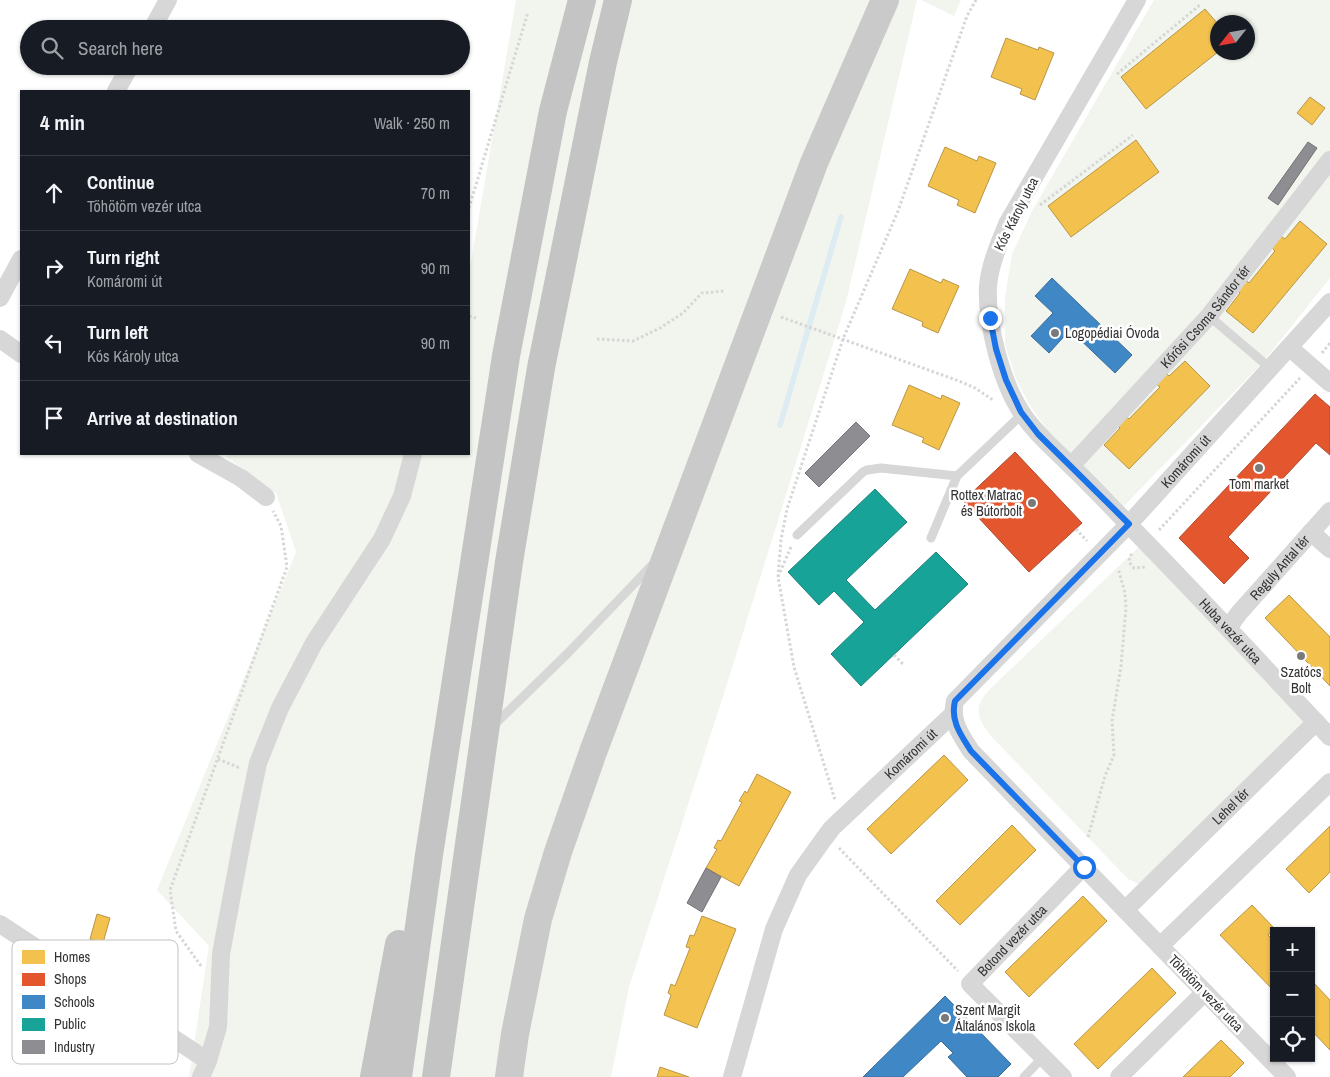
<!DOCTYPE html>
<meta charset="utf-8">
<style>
body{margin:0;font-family:"Archivo Narrow",sans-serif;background:#20242c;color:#f1f3f6}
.controls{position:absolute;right:15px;bottom:15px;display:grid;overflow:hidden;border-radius:0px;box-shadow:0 1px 4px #0004}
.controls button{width:45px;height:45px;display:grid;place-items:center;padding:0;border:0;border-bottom:1px solid #363941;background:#171b24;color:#f1f3f6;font:25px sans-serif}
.compass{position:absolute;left:1210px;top:15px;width:45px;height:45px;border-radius:50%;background:#171b24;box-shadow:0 1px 4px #0004;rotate:239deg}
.stop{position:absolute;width:15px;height:15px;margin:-11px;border:4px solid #1a73e8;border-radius:50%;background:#fff}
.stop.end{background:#1a73e8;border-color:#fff;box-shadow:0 1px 5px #0008}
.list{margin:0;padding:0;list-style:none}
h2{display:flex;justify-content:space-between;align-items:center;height:65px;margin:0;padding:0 20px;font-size:21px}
h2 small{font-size:16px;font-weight:400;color:#9ea1a6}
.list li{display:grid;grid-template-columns:32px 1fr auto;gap:15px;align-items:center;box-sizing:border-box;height:75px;padding:0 20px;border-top:1px solid #363941}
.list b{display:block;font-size:19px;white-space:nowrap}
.list p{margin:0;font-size:16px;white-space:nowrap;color:#9ea1a6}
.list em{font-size:16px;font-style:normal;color:#9ea1a6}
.icon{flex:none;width:28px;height:28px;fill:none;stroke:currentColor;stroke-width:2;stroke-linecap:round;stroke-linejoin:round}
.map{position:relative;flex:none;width:1330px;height:1077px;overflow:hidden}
.search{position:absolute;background:#171b24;box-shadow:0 1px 4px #0004;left:20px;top:20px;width:450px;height:55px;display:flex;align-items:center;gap:12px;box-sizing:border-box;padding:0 18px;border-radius:28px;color:#9ea1a6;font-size:19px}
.panel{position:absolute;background:#171b24;box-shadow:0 1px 4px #0004;left:20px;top:90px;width:450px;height:365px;border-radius:0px}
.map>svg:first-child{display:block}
.green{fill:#f1f5ed;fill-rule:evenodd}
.homes{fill:#f2c14e;stroke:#b99646}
.shops{fill:#e4572e;stroke:#af4c30}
.schools{fill:#3f88c5;stroke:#3b6e99}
.public{fill:#17a398;stroke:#1f817a}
.industry{fill:#8d8d92;stroke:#727276}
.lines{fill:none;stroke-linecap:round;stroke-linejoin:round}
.stream{stroke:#ddebf3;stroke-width:5.5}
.path{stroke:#d6d6d6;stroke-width:3;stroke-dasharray:2.5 2.5;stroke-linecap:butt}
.service{stroke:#d7d7d7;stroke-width:9}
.minor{stroke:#d7d7d7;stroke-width:18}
.primary{stroke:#cacaca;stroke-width:28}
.motorway{stroke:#c4c4c4;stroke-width:28}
.route{stroke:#1a73e8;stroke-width:6}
.poi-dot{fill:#7a7a7a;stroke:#fff;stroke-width:2}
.labels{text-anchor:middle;stroke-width:5;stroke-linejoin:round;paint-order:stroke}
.street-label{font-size:14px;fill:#333;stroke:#fff}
.poi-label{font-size:14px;fill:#333;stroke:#fff;text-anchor:start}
.key{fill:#fff;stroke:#c2c2c2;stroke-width:1}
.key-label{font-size:14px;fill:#333}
</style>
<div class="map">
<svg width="1330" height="1077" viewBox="0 0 1330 1077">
<rect width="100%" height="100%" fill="#fff"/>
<!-- green -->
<path class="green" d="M516,0H917L846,302L727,684L629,987L611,1077H189L209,946L157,890L296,552L276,493L226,457L232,454H469V274Z
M921,0H961L954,16Z
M1154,0H1330V278L1263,362L1124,506L1050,434L1029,404L1015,376L1005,344V297L1012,254L1032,211ZM1218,22H1248V52H1218Z
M1145,541L1316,722L1145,890L1137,883L1128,879L991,736C976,717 973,706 991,688Z"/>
<!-- homes -->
<path class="homes" d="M1205,9L1218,24V52L1146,109L1121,77Z
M1006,38L1038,50L1039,47L1054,53L1035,100L1020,94L1022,89L991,77Z
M1310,97L1325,108L1312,125L1297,113Z
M1136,140L1159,172L1071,237L1048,206Z
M945,147L977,161L979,156L996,163L975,213L957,205L959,200L928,186Z
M1300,221L1327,244L1253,333L1226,311L1240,293L1238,291L1246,280L1249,283L1275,251L1272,248L1281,236L1285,239Z
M910,269L941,283L943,279L959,286L938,333L922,326L923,322L892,309Z
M1185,361L1210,386L1129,469L1104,445L1120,428L1117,425L1126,416L1129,419L1160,387L1156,384L1166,373L1169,376Z
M909,385L941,399L942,395L960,403L939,450L922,442L924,438L892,425Z
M1289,595L1330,637V686L1265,618Z
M944,755L968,780L891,854L867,829Z
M757,774L791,792L739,886L706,868L717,849L714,848L718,840L721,841L742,802L739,801L745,791L747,793Z
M1012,825L1036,850L960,925L936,901Z
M1330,826V872L1309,893L1286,869Z
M1083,896L1107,921L1029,997L1005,972Z
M1252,905L1275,929L1268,935L1274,941V991L1220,935Z
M97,914L110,918L103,943L90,939Z
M702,916L736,929L697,1028L664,1015L671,995L668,993L671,984L675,986L690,948L686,947L690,935L694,936Z
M1152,968L1176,993L1098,1069L1074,1044Z
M1311,980L1330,1000V1050L1311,1030Z
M1221,1040L1244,1063L1230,1077H1183Z
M660,1067L689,1077H657Z"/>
<!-- shops -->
<path class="shops" d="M1315,394L1330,407V455L1316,443L1228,537L1249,558L1224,584L1179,538Z
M1015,452L1082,523L1029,572L963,501Z"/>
<!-- schools -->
<path class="schools" d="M1052,278L1132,355L1115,373L1070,330L1049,353L1031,336L1053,313L1035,296Z
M945,996L1011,1064L998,1077H967L948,1057L953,1053L941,1041L903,1077H863Z"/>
<!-- public -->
<path class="public" d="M875,489L907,522L846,580L875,610L936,552L968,584L861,686L831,654L864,622L834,591L819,605L788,572Z"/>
<!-- industry -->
<path class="industry" d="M1308,142L1317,148L1278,205L1268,198Z
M856,422L870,436L819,487L805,473Z
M706,868L721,877L702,912L687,903Z"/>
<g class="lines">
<!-- stream -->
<path class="stream" d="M780,425L841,217"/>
<!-- path -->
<path class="path" d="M1117,74L1201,4
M1040,205L1133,135
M469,208L528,12
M469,316L476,318
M781,317L959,381L975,388L993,400
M597,339L633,341L660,328L683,313L702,293L725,291
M1322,353L1330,343
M1076,529L1087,541
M1159,530L1300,378
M791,547L778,577L794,667L835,800
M1132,554L1130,556L1129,562L1134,568L1146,567
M778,577L781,540L787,509L843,339L898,211L967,16L976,0
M894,655L904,665
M218,759L240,768
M1088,837L1105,776L1114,755L1112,721L1121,666L1126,608L1125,593L1118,568
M839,848L958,971
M201,966L176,931L170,890L287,567L281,526L273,511"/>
<!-- service -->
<path class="service" d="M1209,316L1270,368
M797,535L863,472L867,470L881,468L957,476L1017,419
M931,538L957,476
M492,727L568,653L653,564
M1024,1077L1043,1057"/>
<!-- minor -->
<g class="minor">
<path id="s1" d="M1137,0L1007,224C999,244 990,264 988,286C986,322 1001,382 1022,413C1034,432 1052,447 1068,463C1089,483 1109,504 1129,525C1197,594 1263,666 1330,737"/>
<path d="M152,29L168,0"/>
<path d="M116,91L130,66"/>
<path d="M0,298L21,259"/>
<path d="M0,339L21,354"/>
<path d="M1290,348L1330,383"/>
<path d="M198,454L241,478L266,497"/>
<path id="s2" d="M1071,466L1209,316L1330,160"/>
<path d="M1311,532L1330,549"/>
<path id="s3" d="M1229,627L1239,613L1330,511"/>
<path id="s4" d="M1125,910L1316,722"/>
<path d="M0,924L208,1061"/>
<path d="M1160,946L1330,782"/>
<path d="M201,1077L208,1061L218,1027L221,954L242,841L258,763L280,708L314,643L382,539L402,496L413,454"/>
<path id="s5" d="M732,1077L774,929L798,875L823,840L832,828L953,714"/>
<path id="s6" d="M1063,1077L970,984L1083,867"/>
<path d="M1119,1077L1205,992"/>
<path id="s7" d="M1287,1077L971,751C961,735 950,721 955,701L1129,524L1330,302"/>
</g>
<!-- primary -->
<path class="primary" d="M509,1077L515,1034L538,919L558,852L593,752L814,163L885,0"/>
<!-- motorway -->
<path class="motorway" d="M374,1077L399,944
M398,1077L429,855L506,356L553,111L582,0
M436,1077L509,562L541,368L603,62L618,0"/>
</g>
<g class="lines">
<!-- route -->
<path class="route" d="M990,318L996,349L1006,380L1021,412L1038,434L1129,524L955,701C950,721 961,735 971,751L1084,867"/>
</g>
<!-- markers -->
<g class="poi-dot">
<circle cx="1055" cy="333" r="5"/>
<circle cx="1259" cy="468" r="5"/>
<circle cx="1032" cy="503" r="5"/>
<circle cx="1301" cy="656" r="5"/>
<circle cx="945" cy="1018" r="5"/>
</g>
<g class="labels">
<!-- street labels -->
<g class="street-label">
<text transform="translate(1016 214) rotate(-63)" y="5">Kós Károly utca</text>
<text dy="5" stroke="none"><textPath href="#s2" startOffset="201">Kőrösi Csoma Sándor tér</textPath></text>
<text dy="5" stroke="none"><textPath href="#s7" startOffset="841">Komáromi út</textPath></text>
<text dy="5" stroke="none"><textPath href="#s3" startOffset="78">Reguly Antal tér</textPath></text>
<text dy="5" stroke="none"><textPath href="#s1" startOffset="759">Huba vezér utca</textPath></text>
<text dy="5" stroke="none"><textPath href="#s5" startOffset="379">Komáromi út</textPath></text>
<text dy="5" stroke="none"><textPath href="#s4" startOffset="148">Lehel tér</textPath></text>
<text dy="5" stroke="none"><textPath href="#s6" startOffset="192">Botond vezér utca</textPath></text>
<text transform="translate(1206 993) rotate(46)" y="5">Töhötöm vezér utca</text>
</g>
<!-- poi labels -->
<g class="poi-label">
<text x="1065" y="338">Logopédiai Óvoda</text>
<text x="1259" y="489" text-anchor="middle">Tom market</text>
<text x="1022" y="500" text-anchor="end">Rottex Matrac<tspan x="1022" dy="16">és Bútorbolt</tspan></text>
<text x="1301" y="677" text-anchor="middle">Szatócs<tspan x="1301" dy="16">Bolt</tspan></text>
<text x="955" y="1015">Szent Margit<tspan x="955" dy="16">Általános Iskola</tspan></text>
</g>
</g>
<!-- legend -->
<rect x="12" y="940" width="166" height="124" rx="8" class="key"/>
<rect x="22" y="950" width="23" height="14" fill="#f2c14e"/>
<rect x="22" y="973" width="23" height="13" fill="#e4572e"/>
<rect x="22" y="995" width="23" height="14" fill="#3f88c5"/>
<rect x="22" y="1018" width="23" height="13" fill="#17a398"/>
<rect x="22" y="1040" width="23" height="14" fill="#8d8d92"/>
<g class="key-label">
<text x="54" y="962">Homes</text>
<text x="54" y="984">Shops</text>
<text x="54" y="1007">Schools</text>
<text x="54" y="1029">Public</text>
<text x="54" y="1052">Industry</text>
</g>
</svg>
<div class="controls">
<button>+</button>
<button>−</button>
<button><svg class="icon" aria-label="locate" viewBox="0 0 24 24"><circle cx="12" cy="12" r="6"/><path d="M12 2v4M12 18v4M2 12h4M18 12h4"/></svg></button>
</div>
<svg class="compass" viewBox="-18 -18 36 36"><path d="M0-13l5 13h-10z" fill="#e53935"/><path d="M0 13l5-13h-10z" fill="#9ea1a6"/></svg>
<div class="stop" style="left:1084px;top:867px"></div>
<div class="stop end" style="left:990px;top:318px"></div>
<div class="search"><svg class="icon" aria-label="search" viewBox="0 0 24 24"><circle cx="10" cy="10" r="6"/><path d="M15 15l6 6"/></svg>Search here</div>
<section class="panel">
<h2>4 min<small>Walk · 250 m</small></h2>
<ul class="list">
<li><svg class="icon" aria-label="ahead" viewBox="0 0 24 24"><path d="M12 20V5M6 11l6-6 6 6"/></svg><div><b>Continue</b><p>Töhötöm vezér utca</p></div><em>70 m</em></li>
<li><svg class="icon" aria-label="right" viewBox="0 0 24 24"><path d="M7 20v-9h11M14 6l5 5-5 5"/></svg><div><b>Turn right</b><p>Komáromi út</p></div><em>90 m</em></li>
<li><svg class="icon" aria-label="left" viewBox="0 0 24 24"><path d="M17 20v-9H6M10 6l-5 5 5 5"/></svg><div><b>Turn left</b><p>Kós Károly utca</p></div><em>90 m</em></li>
<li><svg class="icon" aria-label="arrive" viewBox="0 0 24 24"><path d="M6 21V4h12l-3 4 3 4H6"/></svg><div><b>Arrive at destination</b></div></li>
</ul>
</section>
</div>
